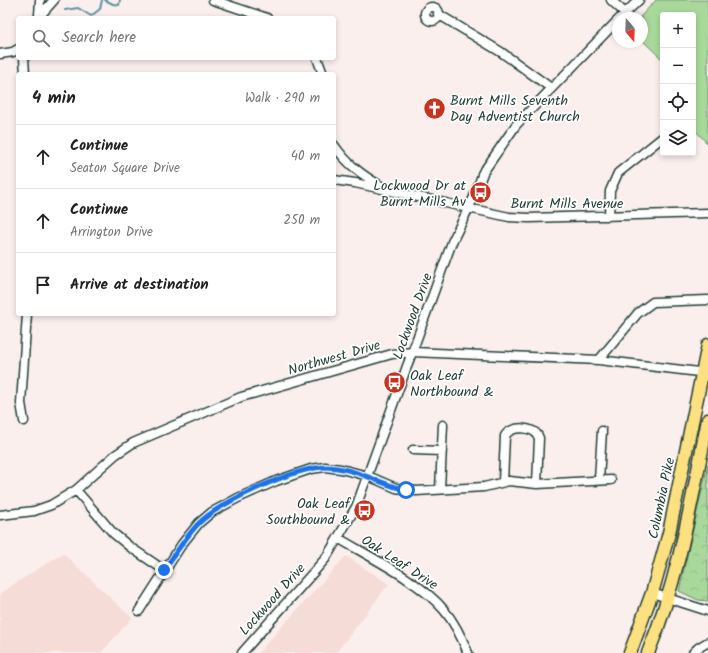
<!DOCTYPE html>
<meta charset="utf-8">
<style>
body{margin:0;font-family:Kalam,sans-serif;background:#f2f2f2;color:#222}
.controls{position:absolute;right:12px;top:12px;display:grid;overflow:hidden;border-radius:4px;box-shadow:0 2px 6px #0003}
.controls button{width:36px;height:36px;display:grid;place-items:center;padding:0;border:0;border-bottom:1px solid #e0e0e0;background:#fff;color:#222;font:20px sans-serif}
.compass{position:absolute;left:612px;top:12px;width:36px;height:36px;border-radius:50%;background:#fff;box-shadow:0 2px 6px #0003;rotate:161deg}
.stop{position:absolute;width:12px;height:12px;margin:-9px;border:3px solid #1a73e8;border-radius:50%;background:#fff}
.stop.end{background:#1a73e8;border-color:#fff;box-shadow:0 1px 4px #0008}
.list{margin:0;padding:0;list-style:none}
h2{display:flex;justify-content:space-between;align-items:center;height:52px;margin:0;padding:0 16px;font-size:17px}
h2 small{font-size:13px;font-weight:400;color:#767676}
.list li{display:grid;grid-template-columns:26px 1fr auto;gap:12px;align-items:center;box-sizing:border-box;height:64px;padding:0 16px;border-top:1px solid #e0e0e0}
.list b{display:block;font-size:15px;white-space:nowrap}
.list p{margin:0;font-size:13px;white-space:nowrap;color:#767676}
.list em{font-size:13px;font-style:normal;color:#767676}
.icon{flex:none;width:22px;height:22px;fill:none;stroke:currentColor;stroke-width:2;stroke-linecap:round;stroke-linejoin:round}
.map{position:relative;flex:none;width:708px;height:653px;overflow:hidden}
.search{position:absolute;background:#fff;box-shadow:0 2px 6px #0003;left:16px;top:16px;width:320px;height:44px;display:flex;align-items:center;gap:10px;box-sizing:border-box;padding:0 14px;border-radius:4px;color:#767676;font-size:15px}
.panel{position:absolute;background:#fff;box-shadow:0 2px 6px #0003;left:16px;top:72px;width:320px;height:244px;border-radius:4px}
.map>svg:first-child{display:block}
.built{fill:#f6dcd7}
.forest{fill:url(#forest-crowns);stroke:#648b68}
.pitch{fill:#a8d99b;stroke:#648b68}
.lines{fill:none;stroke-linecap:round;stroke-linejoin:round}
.stream{stroke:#5d919f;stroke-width:2}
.minor-casing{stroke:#1f3d34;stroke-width:11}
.highway-casing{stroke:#1f3d34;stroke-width:15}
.minor{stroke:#fff;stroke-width:8}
.highway{stroke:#fde080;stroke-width:12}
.route{stroke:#1a73e8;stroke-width:5}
.labels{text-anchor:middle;stroke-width:3.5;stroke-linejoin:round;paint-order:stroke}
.poi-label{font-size:14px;fill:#1f3d34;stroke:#fff;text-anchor:start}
.street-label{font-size:14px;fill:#1f3d34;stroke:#fff}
</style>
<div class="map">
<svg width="708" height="653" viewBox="0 0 708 653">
<defs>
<pattern id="forest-crowns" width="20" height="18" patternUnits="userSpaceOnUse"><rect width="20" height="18" fill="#a8d99b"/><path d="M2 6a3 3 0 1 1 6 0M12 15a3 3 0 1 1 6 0" fill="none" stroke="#90bb86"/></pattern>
</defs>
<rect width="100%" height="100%" fill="#fbefed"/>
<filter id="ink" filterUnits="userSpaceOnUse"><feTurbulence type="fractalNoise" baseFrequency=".025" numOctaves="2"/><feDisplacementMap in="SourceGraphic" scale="8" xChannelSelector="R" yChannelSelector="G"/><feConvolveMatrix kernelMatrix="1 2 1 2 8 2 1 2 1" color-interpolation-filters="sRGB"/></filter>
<g filter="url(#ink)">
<!-- built -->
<path class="built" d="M63,553L132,618L101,653H0V593Z
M346,556L389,584L336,653H258Z"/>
<!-- forest -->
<path class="forest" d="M708,464V601L698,600L679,591Z"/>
<!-- pitch -->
<path class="pitch" d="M656,0H708V144L693,128V15H663V60L642,40V18H639Z"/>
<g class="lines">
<!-- stream -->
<path class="stream" d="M105,0L113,4L119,5L120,0
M65,10L78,8L91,16L100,9L102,0"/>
<defs>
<path id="minor" d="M213,0L267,18
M611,0L626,14
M425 14a7 7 0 1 1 14 0a7 7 0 1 1-14 0Z
M438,14L501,52L551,88
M39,15L40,0
M38,18L54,0
M620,18L639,0
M0,54L13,52L18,49
M24,58L25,74
M317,58L323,74
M334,145C347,164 362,175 381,186
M482,174L516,125L618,20
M334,180L355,183L509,217L529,218L708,213
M609,216L610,191L618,173L663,137
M599,360L638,313L653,302L708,300
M24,421L21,403L27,314
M413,450L442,451
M599,480L602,431
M503,482L505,436C511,425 535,426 539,438L537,484
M440,489L443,425
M76,490L113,533L130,547L164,570
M0,515L34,511L51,505L76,490L115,455L133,443L241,397L392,354L413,352L599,360L707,373
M338,538C370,557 421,582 444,610C455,623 462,638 468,653
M652,593L708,611
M139,611L182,544L199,523L212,512L238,498L276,481L311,469L325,467L341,469L368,476L396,488L416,491L484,487L509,481L537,484L611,480
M242,653L326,558L356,507L452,242L474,197L484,170
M693,653L698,648L708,642"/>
<path id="highway" d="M630,653L652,593L669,533L708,345
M648,653C679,578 692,498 708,420"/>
</defs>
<!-- minor casing -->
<use href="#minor" class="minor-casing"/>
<!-- highway casing -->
<use href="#highway" class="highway-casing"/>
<!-- minor -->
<use href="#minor" class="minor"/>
<!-- highway -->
<use href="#highway" class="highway"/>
</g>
</g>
<g class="lines" filter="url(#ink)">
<!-- route -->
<path class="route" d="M164,570C175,554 185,538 198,524C220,502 294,468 325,467C354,467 379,484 406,490"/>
</g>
<!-- icons -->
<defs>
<symbol id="church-disc" viewBox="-11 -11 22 22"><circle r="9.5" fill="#c8321e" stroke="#fff"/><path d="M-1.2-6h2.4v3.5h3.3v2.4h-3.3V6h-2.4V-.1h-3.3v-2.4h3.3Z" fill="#fff"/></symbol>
<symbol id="bus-disc" viewBox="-11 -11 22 22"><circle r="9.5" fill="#c8321e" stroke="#fff"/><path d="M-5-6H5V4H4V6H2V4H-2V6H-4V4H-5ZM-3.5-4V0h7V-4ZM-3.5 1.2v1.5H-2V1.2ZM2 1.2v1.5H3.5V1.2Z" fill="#fff"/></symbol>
</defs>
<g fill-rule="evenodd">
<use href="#church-disc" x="422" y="96" width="25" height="25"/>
<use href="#bus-disc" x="468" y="180" width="25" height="25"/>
<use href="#bus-disc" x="382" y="370" width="25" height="25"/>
<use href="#bus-disc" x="352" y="498" width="25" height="25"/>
</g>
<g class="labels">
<!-- poi labels -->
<g class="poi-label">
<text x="450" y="105">Burnt Mills Seventh<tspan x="450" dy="16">Day Adventist Church</tspan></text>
<text x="466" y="190" text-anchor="end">Lockwood Dr at<tspan x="466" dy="16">Burnt Mills Av</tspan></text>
<text x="410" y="380">Oak Leaf<tspan x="410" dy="16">Northbound &amp;</tspan></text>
<text x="350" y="508" text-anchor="end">Oak Leaf<tspan x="350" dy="16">Southbound &amp;</tspan></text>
</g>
<!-- street labels -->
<g class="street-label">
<text x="567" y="208">Burnt Mills Avenue</text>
<text transform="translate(412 316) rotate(-70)" y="5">Lockwood Drive</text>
<text transform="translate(334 357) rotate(-16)" y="5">Northwest Drive</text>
<text transform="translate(661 498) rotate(-78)" y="5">Columbia Pike</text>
<text transform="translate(400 562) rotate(33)" y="5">Oak Leaf Drive</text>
<text transform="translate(272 599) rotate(-48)" y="5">Lockwood Drive</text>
</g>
</g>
</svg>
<div class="controls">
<button>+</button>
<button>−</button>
<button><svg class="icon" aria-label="locate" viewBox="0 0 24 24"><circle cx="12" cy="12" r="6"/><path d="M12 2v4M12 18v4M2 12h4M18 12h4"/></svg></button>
<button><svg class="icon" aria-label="layers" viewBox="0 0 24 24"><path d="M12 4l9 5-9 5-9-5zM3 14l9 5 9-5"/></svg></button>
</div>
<svg class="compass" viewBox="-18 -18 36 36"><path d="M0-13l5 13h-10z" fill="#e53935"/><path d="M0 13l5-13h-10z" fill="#767676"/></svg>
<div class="stop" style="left:406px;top:490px"></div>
<div class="stop end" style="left:164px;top:570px"></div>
<div class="search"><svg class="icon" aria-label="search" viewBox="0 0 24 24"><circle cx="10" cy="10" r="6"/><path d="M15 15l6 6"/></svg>Search here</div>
<section class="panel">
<h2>4 min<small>Walk · 290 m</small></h2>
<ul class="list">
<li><svg class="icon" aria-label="ahead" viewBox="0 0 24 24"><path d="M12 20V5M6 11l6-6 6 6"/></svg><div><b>Continue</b><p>Seaton Square Drive</p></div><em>40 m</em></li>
<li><svg class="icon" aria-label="ahead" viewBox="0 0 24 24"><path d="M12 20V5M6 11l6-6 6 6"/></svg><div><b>Continue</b><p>Arrington Drive</p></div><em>250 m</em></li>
<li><svg class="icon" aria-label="arrive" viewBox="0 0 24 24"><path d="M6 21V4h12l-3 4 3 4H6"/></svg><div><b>Arrive at destination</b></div></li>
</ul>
</section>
</div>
